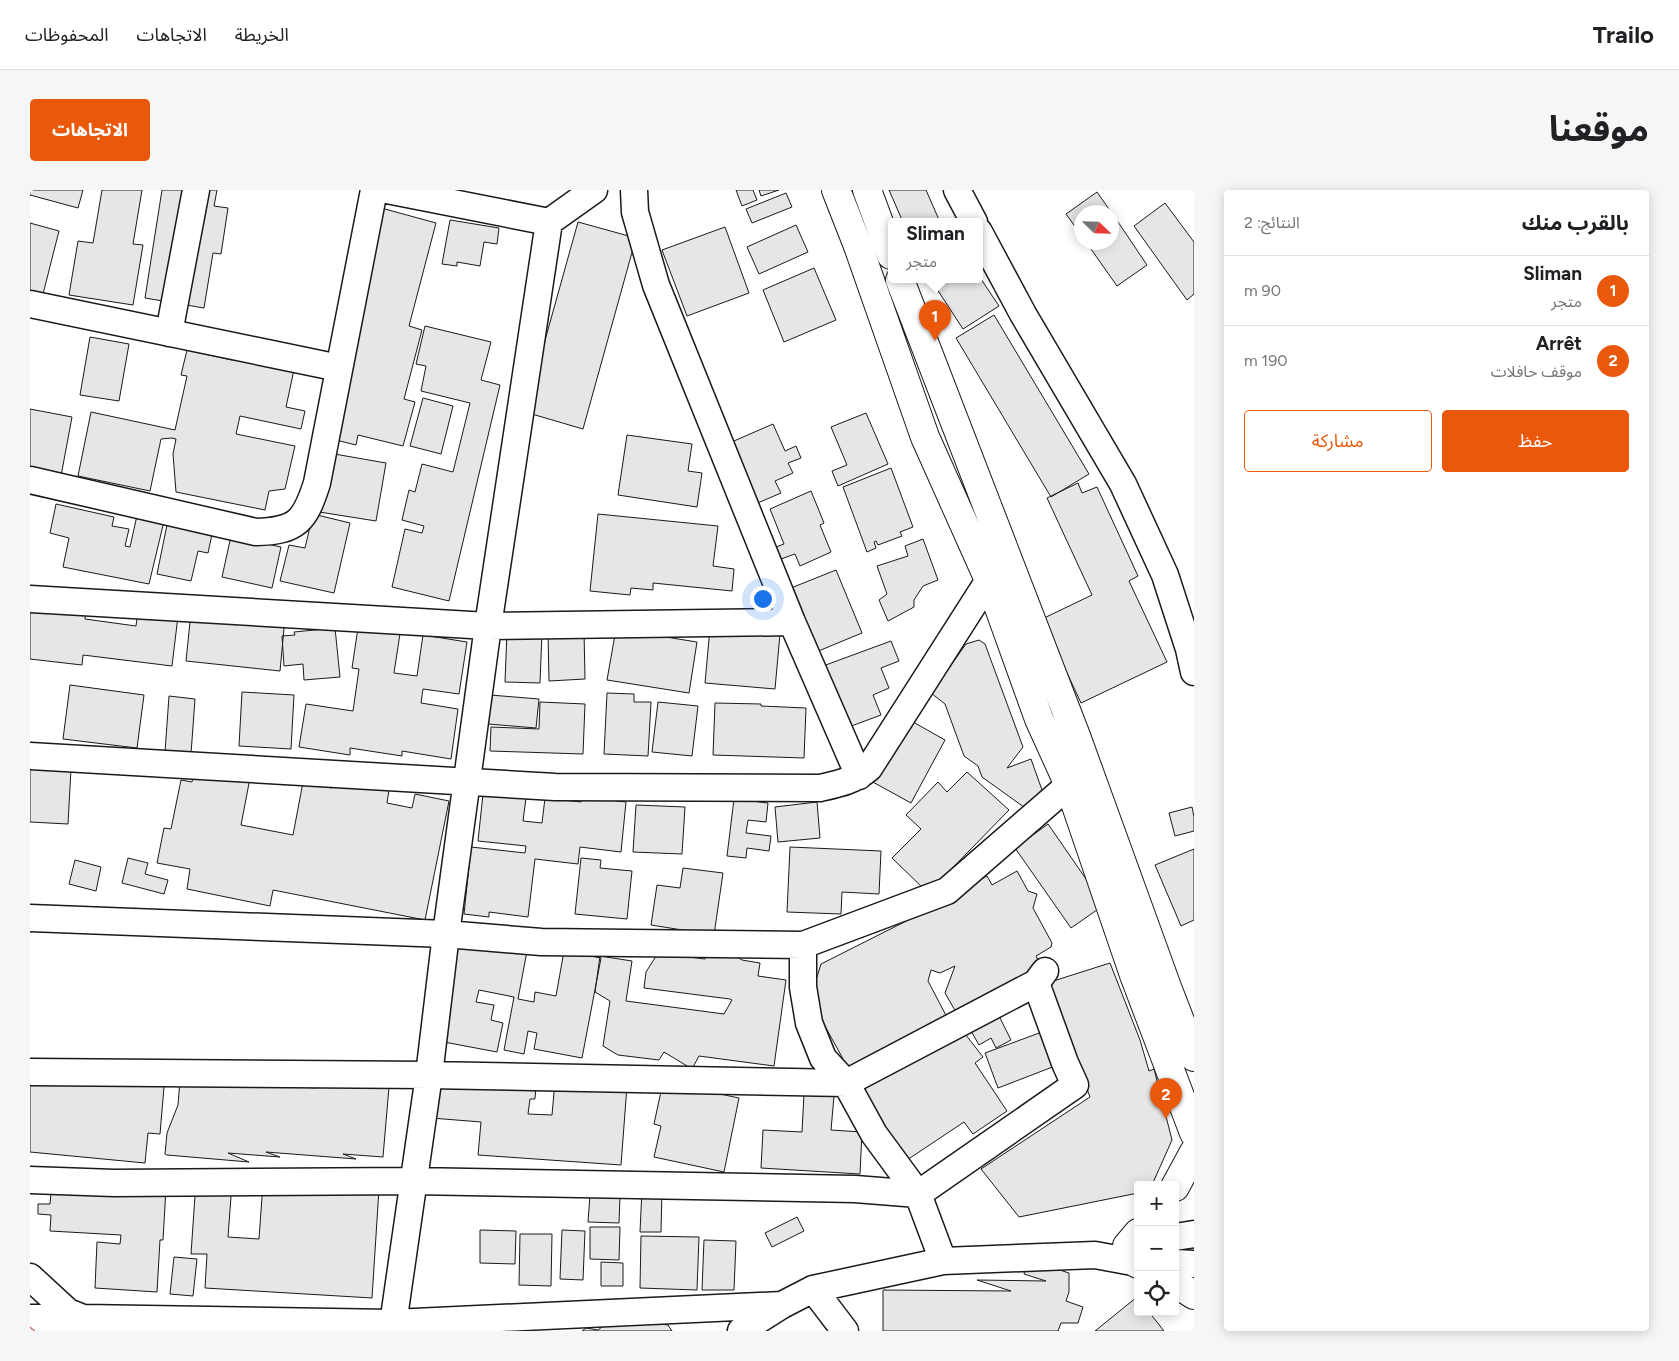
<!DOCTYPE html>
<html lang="ar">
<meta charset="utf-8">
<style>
body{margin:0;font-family:Figtree,"Noto Sans Arabic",sans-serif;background:#f6f6f6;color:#202124;direction:rtl}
.controls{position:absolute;right:15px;bottom:15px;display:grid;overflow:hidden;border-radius:5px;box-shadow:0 2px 12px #0003}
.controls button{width:45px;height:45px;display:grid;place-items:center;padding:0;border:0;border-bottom:1px solid #e0e0e0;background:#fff;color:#202124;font:25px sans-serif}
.compass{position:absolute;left:1044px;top:15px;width:45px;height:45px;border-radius:50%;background:#fff;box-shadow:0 2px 12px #0003;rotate:113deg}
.you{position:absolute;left:732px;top:408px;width:18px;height:18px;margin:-12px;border:4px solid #fff;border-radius:50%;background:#1a73e8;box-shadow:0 0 0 8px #1a73e833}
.badge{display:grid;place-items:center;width:32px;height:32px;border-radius:50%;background:#ea580c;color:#fff;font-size:16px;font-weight:700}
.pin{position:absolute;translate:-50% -41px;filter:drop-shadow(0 1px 2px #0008)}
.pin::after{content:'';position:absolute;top:26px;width:18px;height:15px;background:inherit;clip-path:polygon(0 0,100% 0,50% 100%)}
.popup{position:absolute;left:858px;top:28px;width:95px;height:65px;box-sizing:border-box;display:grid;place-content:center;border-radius:5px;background:#fff;filter:drop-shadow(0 1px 4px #0005);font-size:16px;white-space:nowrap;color:#757577}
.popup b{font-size:19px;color:#202124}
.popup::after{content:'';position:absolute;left:50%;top:100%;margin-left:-10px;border:10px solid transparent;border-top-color:#fff}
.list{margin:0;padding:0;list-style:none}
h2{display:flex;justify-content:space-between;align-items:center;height:65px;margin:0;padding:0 20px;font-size:21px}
h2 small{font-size:16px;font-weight:400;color:#757577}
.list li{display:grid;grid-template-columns:32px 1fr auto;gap:15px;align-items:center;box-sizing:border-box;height:70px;padding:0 20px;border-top:1px solid #e0e0e0}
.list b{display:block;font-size:19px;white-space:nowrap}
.list p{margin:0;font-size:16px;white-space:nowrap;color:#757577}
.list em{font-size:16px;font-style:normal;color:#757577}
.actions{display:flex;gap:10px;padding:15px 20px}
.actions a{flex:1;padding:11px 0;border:1px solid #ea580c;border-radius:5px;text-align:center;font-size:18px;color:#ea580c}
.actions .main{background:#ea580c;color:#fff}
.icon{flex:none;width:28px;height:28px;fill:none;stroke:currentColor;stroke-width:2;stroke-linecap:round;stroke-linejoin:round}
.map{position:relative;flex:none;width:1164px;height:1141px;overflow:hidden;direction:ltr;border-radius:5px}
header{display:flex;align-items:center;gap:30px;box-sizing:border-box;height:70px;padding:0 25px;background:#fff;border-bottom:1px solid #e0e0e0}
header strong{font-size:24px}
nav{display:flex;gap:28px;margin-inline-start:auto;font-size:18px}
.intro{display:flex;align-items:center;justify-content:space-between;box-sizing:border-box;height:120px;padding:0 30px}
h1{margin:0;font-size:35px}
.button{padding:12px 22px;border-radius:5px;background:#ea580c;color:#fff;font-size:18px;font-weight:700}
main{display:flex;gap:30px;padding:0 30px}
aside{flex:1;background:#fff;border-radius:5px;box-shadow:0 2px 12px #0003}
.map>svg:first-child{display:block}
.building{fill:#e6e6e6;stroke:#1a1a1a}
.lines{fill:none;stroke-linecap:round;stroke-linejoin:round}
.minor-casing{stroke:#1a1a1a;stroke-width:29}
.highway-casing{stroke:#1a1a1a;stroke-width:30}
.minor{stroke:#fff;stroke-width:26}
.highway{stroke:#fff;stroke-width:28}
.power{stroke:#c62828;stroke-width:1;stroke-dasharray:18 4 2.5 4;stroke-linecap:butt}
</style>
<header>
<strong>Trailo</strong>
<nav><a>الخريطة</a><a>الاتجاهات</a><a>المحفوظات</a></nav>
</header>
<div class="intro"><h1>موقعنا</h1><a class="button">الاتجاهات</a></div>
<main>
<aside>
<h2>بالقرب منك<small>النتائج: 2</small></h2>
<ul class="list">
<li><span class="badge">1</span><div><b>Sliman</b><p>متجر</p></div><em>90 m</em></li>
<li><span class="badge">2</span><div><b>Arrêt</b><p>موقف حافلات</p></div><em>190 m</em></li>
</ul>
<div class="actions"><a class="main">حفظ</a><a>مشاركة</a></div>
</aside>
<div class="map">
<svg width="1164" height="1141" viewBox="0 0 1164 1141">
<rect width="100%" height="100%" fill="#fff"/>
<!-- building -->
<path class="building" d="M0,0H53L48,18L0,5Z
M72,0H112L103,54L113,55L103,115L39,105L48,51L63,53Z
M132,0H187L184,16L198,18L191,64L183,63L174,118L115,108Z
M706,0H723L727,10L712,16Z
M729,0H749L731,6Z
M859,0H896L910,32H873Z
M1067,2L1081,22H1052V46L1036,24Z
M756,3L762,17L722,33L716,19Z
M1135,13L1164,52V104L1157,110L1104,36Z
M344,16L406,33L379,136L392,140L374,209L385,212L373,256L328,245L326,255L302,249Z
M1082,23L1117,75L1087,96L1056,52H1082Z
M420,30L469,38L467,54L454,52L450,76L427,72V76L412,74Z
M548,32L606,48L553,239L495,222Z
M0,33L29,41L12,108L0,105Z
M766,35L778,62L729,84L717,57Z
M695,37L719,103L657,126L632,60Z
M784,78L806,130L754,152L733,100Z
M949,86L969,116L933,139L901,90H949Z
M964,125L1059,284L1021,307L926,148Z
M395,136L461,152L451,190L470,195L419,411L362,397L375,339L392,343L394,336L372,330L379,300L385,302L392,274L423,282L440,213L391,201L396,176L386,174Z
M60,147L99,154L89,211L50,205Z
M157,160L202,170L229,168L265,175L256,217L275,221L271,239L210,226L206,244L265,256L255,299L239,301L235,320L146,302L143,264L146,249L142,248L131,249L120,301L48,286L61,222L145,240L157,186L151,185Z
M393,208L423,216L411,264L380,256Z
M0,219L42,227L31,286L0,280Z
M836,223L858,274L808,296L802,281L817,275L801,237Z
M743,234L755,261L766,256L771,268L758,273L763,283L745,291L751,303L723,315L697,254Z
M597,245L662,254L658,281L672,283L667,317L588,305Z
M293,262L356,273L346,331L283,321Z
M861,278L883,337L870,342L872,346L848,355L846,351L844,352L846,358L837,362L813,297Z
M1048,293L1052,303L1067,297L1108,386L1099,391L1137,472L1051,513L1012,429L1062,405L1017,308Z
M781,301L794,333L790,335L801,362L770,376L765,364L751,369L746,357L754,354L740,319Z
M26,314L84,327L82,336L99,339L95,356L100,357L108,321L135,327L119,394L33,377L39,348L20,343Z
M283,324L320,333L304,403L250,391L259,355L275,358Z
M568,324L688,336L683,376L704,379L702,401L623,393V400L601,398L600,405L560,401Z
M139,325L184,335L178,363L168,361L161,391L127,384Z
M201,346L251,357L242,398L192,387Z
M893,349L908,390L893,396L884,410V417L858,431L849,410L857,404L847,376L878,366L875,356Z
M806,380L832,443L786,462L761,398Z
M0,414L56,421L55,429L106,436L108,421L148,426L142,476L53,465L52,475L0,469Z
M161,422L255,428L250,481L156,471Z
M329,431L371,437L364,483L387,486L393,445L437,452L429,504L393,499L391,513L428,519L421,569L372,561V566L320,558V565L269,557L276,514L323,521L329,479L322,478Z
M305,438L310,487L274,490L273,474L254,476L252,446L265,445L264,442Z
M680,438L750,444L745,499L675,493Z
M586,439L667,452L659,503L577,490Z
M477,441L512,442L510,493L475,492Z
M554,441L555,489L519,491L518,443Z
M949,450L955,454L993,557L977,578L1001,569L1012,600L998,620L952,587L948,576L934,566L915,514L901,503L936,454Z
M861,451L869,471L851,478L859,498L843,505L851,525L816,538L793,476Z
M40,495L114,505L107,558L33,549Z
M212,502L264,505L261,559L209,556Z
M577,503L604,504V512H621L618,566L574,564Z
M460,505L509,509L506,538L458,534Z
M139,506L165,509L161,564L135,562Z
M510,512L555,514L553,564L460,561L461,537L509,539Z
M628,512L668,516L662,566L622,562Z
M685,513L731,514V516L776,518L774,568L683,565Z
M876,528L915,550L881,613L841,591Z
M0,577L41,579L38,634L0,632Z
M165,577L220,588L211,635L263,645L273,592L302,598L303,589L359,600L357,613L382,618L385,604L419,611L395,730L243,700L240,716L157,699L160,679L127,673L134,638L141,639L151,590L162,592Z
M937,582L979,620L898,703L862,668L891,639L876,625L908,592L917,602Z
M453,604L496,608L493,631L512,633L515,608L551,612L552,607L596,612L591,662L550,657L548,674L505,669L498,727L459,722V727L434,724L441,657L495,663L496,656L448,651Z
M704,609L738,613L736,632L718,630L716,643L741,646L739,661L717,658L716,668L697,666Z
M787,612L790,648L748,652L745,617Z
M606,615L655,617L652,664L603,662Z
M1162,617L1164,627V641L1145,646L1139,623Z
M1018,634L1074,715L1041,738L985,658Z
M760,657L851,661L849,704L812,702L811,724L757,722Z
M1164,659V730L1151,736L1125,675Z
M98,668L118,673L115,684L138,690L134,704L92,693Z
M551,668L571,670L570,678L602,681L597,729L545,724Z
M45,670L71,677L66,701L39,694Z
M653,678L693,683L684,745L621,735L627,695L650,698Z
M987,681L998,701L1007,704L1003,718L1022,753L1021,757L1006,766L1013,780L931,831L915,803L925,776L910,783L901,780L898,791L920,833L823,887L780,809L791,774L916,711L924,704L957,686L962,695Z
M418,746L497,761L488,809L504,812L505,802L526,806L534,761L571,768L552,868L504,859L507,843L498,841L494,864L474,860L484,807L449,800L446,812L464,815L461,830L473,833L467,862L398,849Z
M679,761L700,763L712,770L730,773L728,786L756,790L744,876L669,866L662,879L634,862L629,870L588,865L573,856L580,811L565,802L570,766L602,771L596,811L694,824L702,810L700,809L614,798L616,782L628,763L675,769Z
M1080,773L1110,850L1119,881L1124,879L1142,950L1122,995H1108V1003L989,1027L951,979L1060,907L1017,793Z
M969,826L981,850L966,858L961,848L949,855L941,841Z
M932,840L953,867L945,873L977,921L943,944L934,932L874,972L826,902Z
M1012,842L1025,876L968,898L955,863Z
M135,885L130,944L118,943L115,973L0,962V888Z
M391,886L506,895L505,909H500L498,924L522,925L525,891L597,896L591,975L448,965L451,932L389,927Z
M150,890H189L286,898L266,890L359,897L353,967L313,964L326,969L236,962L250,967L198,963L219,972L137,965L135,964L137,943L148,915Z
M633,892L709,908L694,982L624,967L631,936L624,934Z
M774,904L804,906L801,940L832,942L830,984L731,978L733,940L772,942Z
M22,991L136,998L133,1050H130L127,1102L65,1098L67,1052L90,1054L91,1045L20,1041L21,1025L8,1024V1014H20Z
M166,991L202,993L198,1047L229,1049L233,993L349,999L342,1108L175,1098L177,1064H161Z
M612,999L632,1000L631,1042H610Z
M560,1005L590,1006L589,1033L558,1032Z
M767,1027L774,1041L742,1057L735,1043Z
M560,1037H590L589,1070L560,1069Z
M450,1040L486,1041L485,1074L450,1073Z
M532,1040L555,1041L553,1090L530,1089Z
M490,1044H522L521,1096L489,1095Z
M611,1046L669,1047L667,1100L610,1098Z
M674,1050L706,1051L704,1100H672Z
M144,1067L167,1069L163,1106L140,1104Z
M571,1072L593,1073V1096H571Z
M997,1073H1008L1039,1083V1102L1036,1111L1053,1117L1048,1133H1031L1028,1141H853V1100L981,1101L947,1090L1016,1091L994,1084Z
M1107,1107L1108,1122H1119L1134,1141H1065Z
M584,1128L638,1135L642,1141H552L556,1138L568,1140Z"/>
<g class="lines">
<defs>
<path id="minor" d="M357,0L519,32
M604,0L605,22L626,95L762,432L829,586
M927,0L944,32
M949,42L993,124L1093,294L1135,385L1159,459L1164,482
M0,114L309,178
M139,143L166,0
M0,290L226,342C267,341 275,331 287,293L344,0
M0,409L458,436L762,432
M0,566L525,597L790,598C808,594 824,591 839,578L959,390
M0,728L416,744L511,752L773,755L917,701L1039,595
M773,755V797L779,833L793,868L816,893L844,944L888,1004L913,1071
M0,882L399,885L816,893L1006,793L1015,781
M0,990L84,993L383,991L825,999L888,1004L1045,895L1035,873L1006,793
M1145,1047L1164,1044
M1145,1073L1164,1074
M0,1087L38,1122L53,1128L363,1133L752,1115
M783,1099L815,1141
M0,1128H52
M362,1141L399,885L416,744L458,436L519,32L564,0
M711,1141L752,1115L783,1099L913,1071L1065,1065L1108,1073"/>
<path id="highway" d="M806,0L828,56L895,247L959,390L1009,529L1039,595L1104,785L1164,943
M837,0L861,65
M870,90L1046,546L1137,797L1164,867
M1145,997L1164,962
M1097,1056L1108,1043
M1106,1073L1108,1074
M1145,1093L1164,1105"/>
</defs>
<!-- minor casing -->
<use href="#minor" class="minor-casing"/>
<!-- highway casing -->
<use href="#highway" class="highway-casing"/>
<!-- minor -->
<use href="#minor" class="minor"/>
<!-- highway -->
<use href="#highway" class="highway"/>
<!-- power -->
<path class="power" d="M0,1137L5,1141"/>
</g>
</svg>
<div class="controls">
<button>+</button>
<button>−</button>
<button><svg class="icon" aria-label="locate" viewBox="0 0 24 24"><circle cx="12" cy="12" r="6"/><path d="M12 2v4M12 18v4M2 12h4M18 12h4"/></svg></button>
</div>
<svg class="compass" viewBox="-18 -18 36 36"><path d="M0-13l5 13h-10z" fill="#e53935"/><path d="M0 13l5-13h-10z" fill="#757577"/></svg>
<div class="you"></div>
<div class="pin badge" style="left:905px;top:151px">1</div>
<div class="popup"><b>Sliman</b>متجر</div>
<div class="pin badge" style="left:1136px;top:929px">2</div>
</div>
</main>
